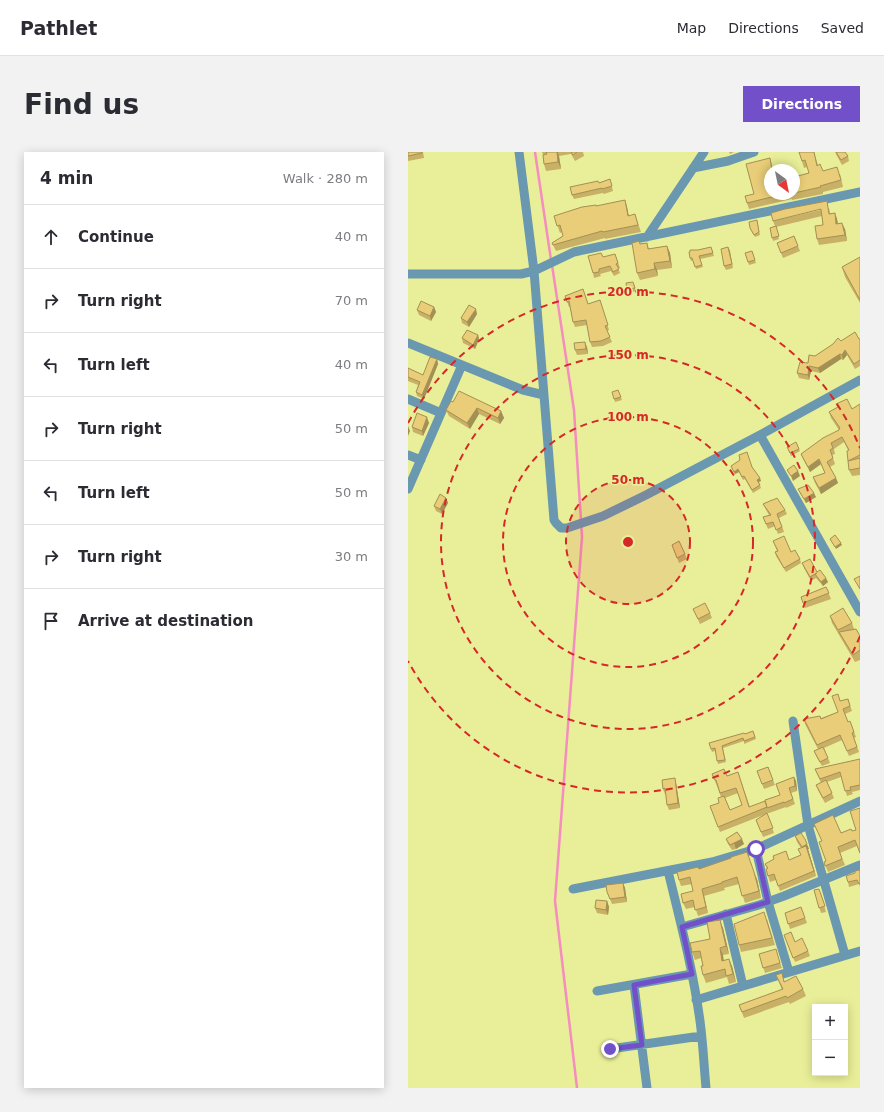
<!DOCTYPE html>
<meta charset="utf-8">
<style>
body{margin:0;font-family:"DejaVu Sans",sans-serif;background:#f2f2f3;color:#2b2b33}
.controls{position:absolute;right:12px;bottom:12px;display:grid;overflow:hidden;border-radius:0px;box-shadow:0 2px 10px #0003}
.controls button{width:36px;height:36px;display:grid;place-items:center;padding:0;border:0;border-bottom:1px solid #e1e1e2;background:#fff;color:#2b2b33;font:20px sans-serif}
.compass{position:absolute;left:356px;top:12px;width:36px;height:36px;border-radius:50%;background:#fff;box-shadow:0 2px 10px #0003;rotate:147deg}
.stop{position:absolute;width:12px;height:12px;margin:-9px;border:3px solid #7150ca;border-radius:50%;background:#fff}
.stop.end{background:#7150ca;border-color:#fff;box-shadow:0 1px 4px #0008}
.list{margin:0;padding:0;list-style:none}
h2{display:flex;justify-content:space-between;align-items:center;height:52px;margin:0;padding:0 16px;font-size:17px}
h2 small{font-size:13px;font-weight:400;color:#7c7c81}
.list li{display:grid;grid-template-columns:26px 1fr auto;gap:12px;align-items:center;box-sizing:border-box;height:64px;padding:0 16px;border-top:1px solid #e1e1e2}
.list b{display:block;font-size:15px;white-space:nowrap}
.list em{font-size:13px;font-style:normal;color:#7c7c81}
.icon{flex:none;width:22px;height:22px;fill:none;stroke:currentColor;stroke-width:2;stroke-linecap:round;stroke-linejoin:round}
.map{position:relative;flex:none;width:452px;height:936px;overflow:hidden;border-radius:0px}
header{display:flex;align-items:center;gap:24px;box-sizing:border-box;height:56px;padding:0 20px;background:#fff;border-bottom:1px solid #e1e1e2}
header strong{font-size:19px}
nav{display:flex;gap:22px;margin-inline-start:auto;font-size:14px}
.intro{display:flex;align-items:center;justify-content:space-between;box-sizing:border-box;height:96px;padding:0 24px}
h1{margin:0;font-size:28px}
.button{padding:10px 18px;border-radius:0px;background:#7150ca;color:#fff;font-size:14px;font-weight:700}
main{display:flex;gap:24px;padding:0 24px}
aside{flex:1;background:#fff;border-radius:0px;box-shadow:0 2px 10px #0003}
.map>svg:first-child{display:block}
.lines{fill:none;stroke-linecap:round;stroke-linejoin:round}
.stream{stroke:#f58dbe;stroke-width:2.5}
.minor{stroke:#6a98b0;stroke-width:9}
.wall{fill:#c8b067;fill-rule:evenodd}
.shaded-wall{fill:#a39054}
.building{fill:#e9cd78;stroke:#a39054}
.route{stroke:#7150ca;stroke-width:5}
.ring{fill:none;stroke:#d62828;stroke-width:2;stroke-dasharray:7 5}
.centre{fill:#d62828;stroke:#e9ef98;stroke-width:2}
.ring-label{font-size:12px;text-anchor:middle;font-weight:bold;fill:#d62828;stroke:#e9ef98;stroke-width:3;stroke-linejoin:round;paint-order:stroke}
</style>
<header>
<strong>Pathlet</strong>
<nav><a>Map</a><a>Directions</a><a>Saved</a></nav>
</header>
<div class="intro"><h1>Find us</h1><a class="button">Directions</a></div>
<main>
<aside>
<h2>4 min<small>Walk · 280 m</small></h2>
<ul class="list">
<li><svg class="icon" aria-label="ahead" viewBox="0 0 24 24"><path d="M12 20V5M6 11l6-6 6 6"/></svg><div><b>Continue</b></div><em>40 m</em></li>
<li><svg class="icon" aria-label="right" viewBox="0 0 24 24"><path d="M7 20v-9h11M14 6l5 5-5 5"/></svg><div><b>Turn right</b></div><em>70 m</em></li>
<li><svg class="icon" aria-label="left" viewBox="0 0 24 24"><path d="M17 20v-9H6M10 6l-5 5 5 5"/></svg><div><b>Turn left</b></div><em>40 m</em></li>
<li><svg class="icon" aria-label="right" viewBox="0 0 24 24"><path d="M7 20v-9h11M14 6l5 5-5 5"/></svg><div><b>Turn right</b></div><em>50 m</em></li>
<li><svg class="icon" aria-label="left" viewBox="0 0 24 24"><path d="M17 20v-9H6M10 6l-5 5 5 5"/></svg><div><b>Turn left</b></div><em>50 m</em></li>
<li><svg class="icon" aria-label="right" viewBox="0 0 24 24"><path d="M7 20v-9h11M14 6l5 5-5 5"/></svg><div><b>Turn right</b></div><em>30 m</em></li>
<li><svg class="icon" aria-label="arrive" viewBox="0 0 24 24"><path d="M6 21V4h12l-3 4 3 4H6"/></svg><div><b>Arrive at destination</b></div></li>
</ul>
</aside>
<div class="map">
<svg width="452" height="936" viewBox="0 0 452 936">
<rect width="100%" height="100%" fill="#e9ef98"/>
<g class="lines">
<!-- stream -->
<path class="stream" d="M127,0L143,108
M144,113L166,258L174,385L147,749L169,936"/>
<!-- minor -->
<path class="minor" d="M111,0L126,119L146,368L148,371L153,376H159L195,364L238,343L352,283L452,228
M285,16L320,9L346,0
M239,85L296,0
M0,122H113L126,119L166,100L452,40
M0,191L115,238L136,243
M0,247L33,261
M352,283L452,460
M0,303L13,308
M0,337L54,213
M385,569L400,673L437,803
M348,697L360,750L381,820
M260,719C272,768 285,818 292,869C295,891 296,914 298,936
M165,737L304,710L348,697L452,649
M318,762L335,834
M274,775L351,753L376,744L452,713
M226,833L239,936
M189,839L284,822
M288,848L452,799
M202,897L293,884"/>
</g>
<!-- wall -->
<path class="wall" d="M0,0H15L16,6L0,9V17Z
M134,0H176H175L176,4L167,9L163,2L151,4L153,17L138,19L136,12L135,3Z
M321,0H326L322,2Z
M391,0H406L410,13L415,19L432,22L435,35L415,40V42L384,48V47L341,57L339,51L346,42L362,6L365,18H362V42H386V25L401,21L399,15L396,16Z
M427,0L440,4L441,9L434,13L429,4Z
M202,27L205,39L196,42L195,41L166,47L164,43L191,31Z
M217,48L219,55L221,64L227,62L233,80L197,87V86L148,99L144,91L155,84L154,80L152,81L146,64Z
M421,56L422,61H427L429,67L430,72L437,77L439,89L411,93L409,87L415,73L414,64L368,75L371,87L365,89L362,76L367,74L365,69Z
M349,68L352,83L347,85L342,76Z
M386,84L392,99L375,106L369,91Z
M239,91L241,97L259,94L262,101L264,116L249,118L250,124L232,128L229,121L232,92Z
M303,95L306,104L292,107L295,115L288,117L285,108L283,109L282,106L290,98Z
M320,95L325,116L318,118L316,114Z
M344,99L348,111L341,113L337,101Z
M193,101L195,105L207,102L212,116H210L212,121L206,124L203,119L192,122L193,124L186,126L185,121Z
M452,105V151L437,125L434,115Z
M226,132L228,139L220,141L219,138Z
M157,144L180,152L192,148L201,178L199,179L204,190L195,194L184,195L182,190L179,173L167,175L165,170L162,155H161Z
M26,155L28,160L23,169L11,163L9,158Z
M69,162L61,175L54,171L53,166Z
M70,183L71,187L67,197L55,191L54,186Z
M451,187H452V214L447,217L439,203L435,208L433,207L412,221L403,219L401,228L391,226L389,221L407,204L433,189Z
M179,195L180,202L169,203L167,198Z
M29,207L30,212L16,247L9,244L8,240L10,233L0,229V216L15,223Z
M210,238L214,248L207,250L204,240Z
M45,250L93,259L96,266L92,272L71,262L62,277L41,264L38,258Z
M452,252V323L444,324L441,318L440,298L436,290L426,297L427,302L424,303L427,312L422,315L430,331L413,342L407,331L405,325L417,321L413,312L402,320L395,307L393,302L431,278L423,266L421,260L444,257Z
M21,271L15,284L5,280L4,275Z
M380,297H391L392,299L383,304Z
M323,314L344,315L353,329L351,330L353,336L345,341L337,327L335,328L331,320L327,322Z
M390,337L408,345L398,351L392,341Z
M38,346L40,351L34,362L28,359L26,354Z
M355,352L377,358L379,362L371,366L376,380L370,382L367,374L360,377L355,365L361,363L357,356Z
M365,389L383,400L392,407L393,411L378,420L368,404L367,400L369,399Z
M264,393L277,402L279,407L271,411Z
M394,411L409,420L420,430L415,434L408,426L403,429L396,416Z
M418,435L423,447L397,456L393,445Z
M285,457L302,461L304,466L292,472Z
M422,464L444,471L446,477L452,484V508L447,510L424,471Z
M440,547L444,559L437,562L440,570L442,569L448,585L446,586L451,600L441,604L434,588L416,596L422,611L414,614L408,604L406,599L410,597L397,572L396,567L413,566L430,560L432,549Z
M345,579L348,587L336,592V589L315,596L318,610L310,612L307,599L304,600L301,591L337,582Z
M452,607V638L444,640L445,642L439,644L433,625L419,630L426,646L417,651L410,638L408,633L413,631L407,617Z
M360,615L367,633L356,637L349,619Z
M330,620L342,655L357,649L361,661H359L366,681L355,685L348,668L358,662L312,680L302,654L311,651L313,645L309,634L304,622L319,624ZM330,641L334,653L322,658L317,646Z
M386,625L388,629L389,639L383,641L387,652L378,656V655L361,661L357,648L372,643Z
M268,631L272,656L261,658L259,653L258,642H257L255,637Z
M452,657V702L449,694L432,701L437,713L420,720L416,710L418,709L414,689L406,672L433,681L444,679L448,678Z
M387,684L399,693L401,697H400L408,724L372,739L368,728L362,730L360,724L359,717L357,712L381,708L393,703V696L389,690Z
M318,687L336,692L328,697L324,698L320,692Z
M291,717L349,727L353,746L337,751L331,732L316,736L317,738L296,744L300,761L290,764L287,755L278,757L275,751L285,739L284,732L273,734L271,728Z
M452,718V735L451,732L441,735L440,730L447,721Z
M215,731L217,736L219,750L204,752L199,740Z
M406,738L413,742L418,760L413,761Z
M199,749L201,755L200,763L189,761L187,756Z
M393,755L399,771L382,777L377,761Z
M359,767L367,793L333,800L331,793Z
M315,776L321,802L315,803V808L324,814L328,830L321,832L319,825L298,831L295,823V814L293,806L287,808L284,800L302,787Z
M378,788L387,790L400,799L402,804L387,810Z
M351,802H369L374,816L357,821Z
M368,823L376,828L377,830L395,837L398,844L382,852L381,850L336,866L331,853L374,838Z"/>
<!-- shaded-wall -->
<path class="shaded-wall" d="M149,0H150L151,4L153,17L150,10Z
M217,48L219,55L222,71L220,64Z
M427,61L429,67L431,79L428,72Z
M434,71L437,77L439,89L437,83Z
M259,94L262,101L264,116L262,109Z
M320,95L322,99L325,116L324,112Z
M246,111L249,118L250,124L247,117Z
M26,155L28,160L23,169L22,164Z
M68,157L69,162L61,175L59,170Z
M70,183L71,187L67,197L65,193Z
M177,190L179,195L180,202L178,197Z
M437,198L439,203L435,208L434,203Z
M432,202L433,207L412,221L410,216Z
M29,207L30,212L16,247L14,243Z
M401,214L403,219L401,228L400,223Z
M69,256L71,262L62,277L59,271Z
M93,259L96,266L92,272L90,266Z
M19,265L21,271L15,284L14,279Z
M0,274L2,279L0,284Z
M411,307L413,312L402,320L400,315Z
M330,317L331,320L327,322L326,320Z
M390,319L392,324L385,329L383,324Z
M352,326L353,329L350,330L349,328Z
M428,326L430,331L413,342L411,336Z
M406,341L408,345L398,351L396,347Z
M38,346L40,351L34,362L32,357Z
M433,391L434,393L428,397L427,395Z
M418,426L420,430L415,434L413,430Z
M386,625L388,629L389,639L387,634Z
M267,626L268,631L272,656L270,651Z
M334,687L336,692L328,697L326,691Z
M397,687L401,697H400L408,724L406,719L394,695Z
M346,720L349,727L353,746L351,739Z
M215,731L217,736L219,750L217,745Z
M294,737L296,744L300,761L298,755Z
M199,749L201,755L200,763L198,758Z
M312,768L315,776L321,802L318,794Z
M312,796L315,803L317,816L314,809Z
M321,807L324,814L328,830L325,822Z"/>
<!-- building -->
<path class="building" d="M0,0H14V1L0,4Z
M138,0H149L150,10L136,12L135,3L139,2Z
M163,0H169L165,3Z
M391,0H406L409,14L412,12L415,19L429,15L433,28L412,34L413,35L386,41V25L401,21L397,8L394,9Z
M428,0H437L440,4L433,8Z
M362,6L364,18H362V42H376L339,51L337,44L346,42L338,12Z
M202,27L204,34L194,37V36L164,43L162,35L190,29L191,31Z
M217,48L220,64L227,62L230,73L195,80L194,79L145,93L144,91L155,84L152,73L149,74L146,64L174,55L188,53V54Z
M419,49L421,62L427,61L428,72L434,71L437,83L409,87L407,74L415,73L413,57L365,69L363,61L377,57Z
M349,68L351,80L346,83L342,76L341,70Z
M368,74L371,84L364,86L362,76Z
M386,84L390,94L373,101L369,91Z
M231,89L232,92L239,91L240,97L259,94L262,109L246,111L247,117L229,121L224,91Z
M303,95L305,101L291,104L294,113L287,115L284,106H282L281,100H282V98H290Z
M320,95L324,112L316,114L313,97Z
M344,99L347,108L340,110L337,101Z
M193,101L195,105L207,102L210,111L208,112L211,117L205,120L202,114L191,117V120L185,121L180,104Z
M452,105V148L434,115Z
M225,130L227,136L219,138L218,131Z
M175,137L180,152L192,148L200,173L197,174L202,185L193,189L182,190L178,168L165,170L161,149L159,150L157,144Z
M13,149L26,155L22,164L9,158Z
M61,153L68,157L59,170L53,166Z
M59,178L70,183L65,193L54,186Z
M447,180L451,187H452V208L446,212L437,198L434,203L432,202L410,216L401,214L400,223L389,221L392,210L400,211L401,203L407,204L425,192L430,186L433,189Z
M177,190L178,197L167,198L166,191Z
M22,205L29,207L14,243L8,240L12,230L0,225V216L15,223Z
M210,238L213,245L206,247L204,240Z
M51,239L93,259L90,266L69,256L59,271L38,258L43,249L45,250Z
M439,247L444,257L452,252V303L440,309L439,299L441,298L434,285L423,291L425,296L422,298L425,306L419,310L428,326L411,336L405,325L417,321L411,307L400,315L393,302L415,286L431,278V277L432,276L421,260L430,255L428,252Z
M9,261L19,265L14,279L4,275Z
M388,290L391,297L382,301L379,295Z
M339,300L344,315L352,326L349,328L352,333L344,338L336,324L334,325L330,317L326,320L323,314L332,308L331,303Z
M452,306V316L441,318L440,309Z
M386,313L390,319L383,324L379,318Z
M400,333L406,341L396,347L390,337Z
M32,342L38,346L32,357L26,354Z
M369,346L377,358L369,362L374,375L368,378L365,370L358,372L355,365L363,363L355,352L364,348H365Z
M427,383L433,391L427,395L422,387Z
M376,384L383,400L387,398L392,407L376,416L367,400L370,399L365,389Z
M271,389L277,402L269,406L264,393Z
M402,407L409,420L412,418L418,426L413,430L407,422L409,421L402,425L394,411Z
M452,424V437L446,427Z
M418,435L421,441L395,451L393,445Z
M297,451L302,461L290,467L285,457Z
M435,456L444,471L430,478L422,464Z
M448,477L452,484V498L445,503L431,480Z
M430,542L432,549L440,547L442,554L435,557L440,570L442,569L446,580L444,581L449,595L439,599L432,583L409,593L396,567L412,564L413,567L430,560L424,544Z
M345,579L347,585L336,589L335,586L314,594L317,608L309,609L307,596L303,597L301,591L336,581L337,582Z
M415,595L420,606L412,610L406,599Z
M452,607V633L442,635L443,638L437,639L432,620L412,627L407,617Z
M360,615L365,628L354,632L349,619Z
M316,617L319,624L330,620L341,655L357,649L359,655L310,675L302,654L311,651L310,646L316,644L322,658L334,653L328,636L312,641L308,628H307L304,622Z
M386,625L387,634L381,636L385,647L376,651V650L359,656L357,648L372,643L368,632Z
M267,626L270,651L259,653L257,636L255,637L254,628Z
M418,628L424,641L415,646L408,633Z
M452,656V701L447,688L430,695L434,707L417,714L416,710L418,709L411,690L414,689L406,672L425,663L433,681L443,677L444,679L448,678L442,659Z
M359,661L365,676L353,680L348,668Z
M329,680L334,687L322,693L318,687Z
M393,681L397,687L399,692L394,695L387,684Z
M398,694L406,719L370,734L366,722L360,724L358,717L360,716L357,712L366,707L365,704L378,699L381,708L393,703L390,697Z
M339,700L346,720L351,739L334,744L329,725L314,730V731L294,737L298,755L287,758L285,748L275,751L273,742L285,739L282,725L271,728L269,720L290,715L291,717L323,706V705Z
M452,718V731L451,732L449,728L440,730L438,724L447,721V719Z
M215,731L217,745L202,747L199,740L198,733Z
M411,737L417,754L411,756L406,738Z
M188,748L199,749L198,758L187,756Z
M393,755L397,766L380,772L377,761Z
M356,760L364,786L331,793L326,772Z
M312,768L318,794L312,796L314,809L321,807L325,822L318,824L317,817L295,823L293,814H295L292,799L284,800L282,791L302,787L299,770Z
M383,780L387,790L394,786L400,799L385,806L376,783Z
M368,797L372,811L355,816L351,802Z
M374,821L376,830L388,824L395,837L379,846L378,844L334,860L331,853L375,837L368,823Z"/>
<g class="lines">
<!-- route -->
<path class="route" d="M202,897L234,893L226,833L284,822L274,775L360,750L348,697"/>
</g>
<!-- distance rings -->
<circle cx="220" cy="390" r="62" fill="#d62828" fill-opacity=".12"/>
<g class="ring">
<circle cx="220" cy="390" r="62"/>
<circle cx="220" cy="390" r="125"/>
<circle cx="220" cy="390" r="187"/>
<path d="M452 484A250 250 0 0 1 0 509M0 271A250 250 0 0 1 452 296"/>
</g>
<circle cx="220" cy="390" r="6" class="centre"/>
<g class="ring-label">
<text x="220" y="144">200 m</text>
<text x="220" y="207">150 m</text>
<text x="220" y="269">100 m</text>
<text x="220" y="332">50 m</text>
</g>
</svg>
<div class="controls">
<button>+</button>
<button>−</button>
</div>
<svg class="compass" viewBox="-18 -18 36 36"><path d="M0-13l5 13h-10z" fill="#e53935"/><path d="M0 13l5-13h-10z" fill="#7c7c81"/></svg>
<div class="stop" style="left:348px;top:697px"></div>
<div class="stop end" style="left:202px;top:897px"></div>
</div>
</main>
